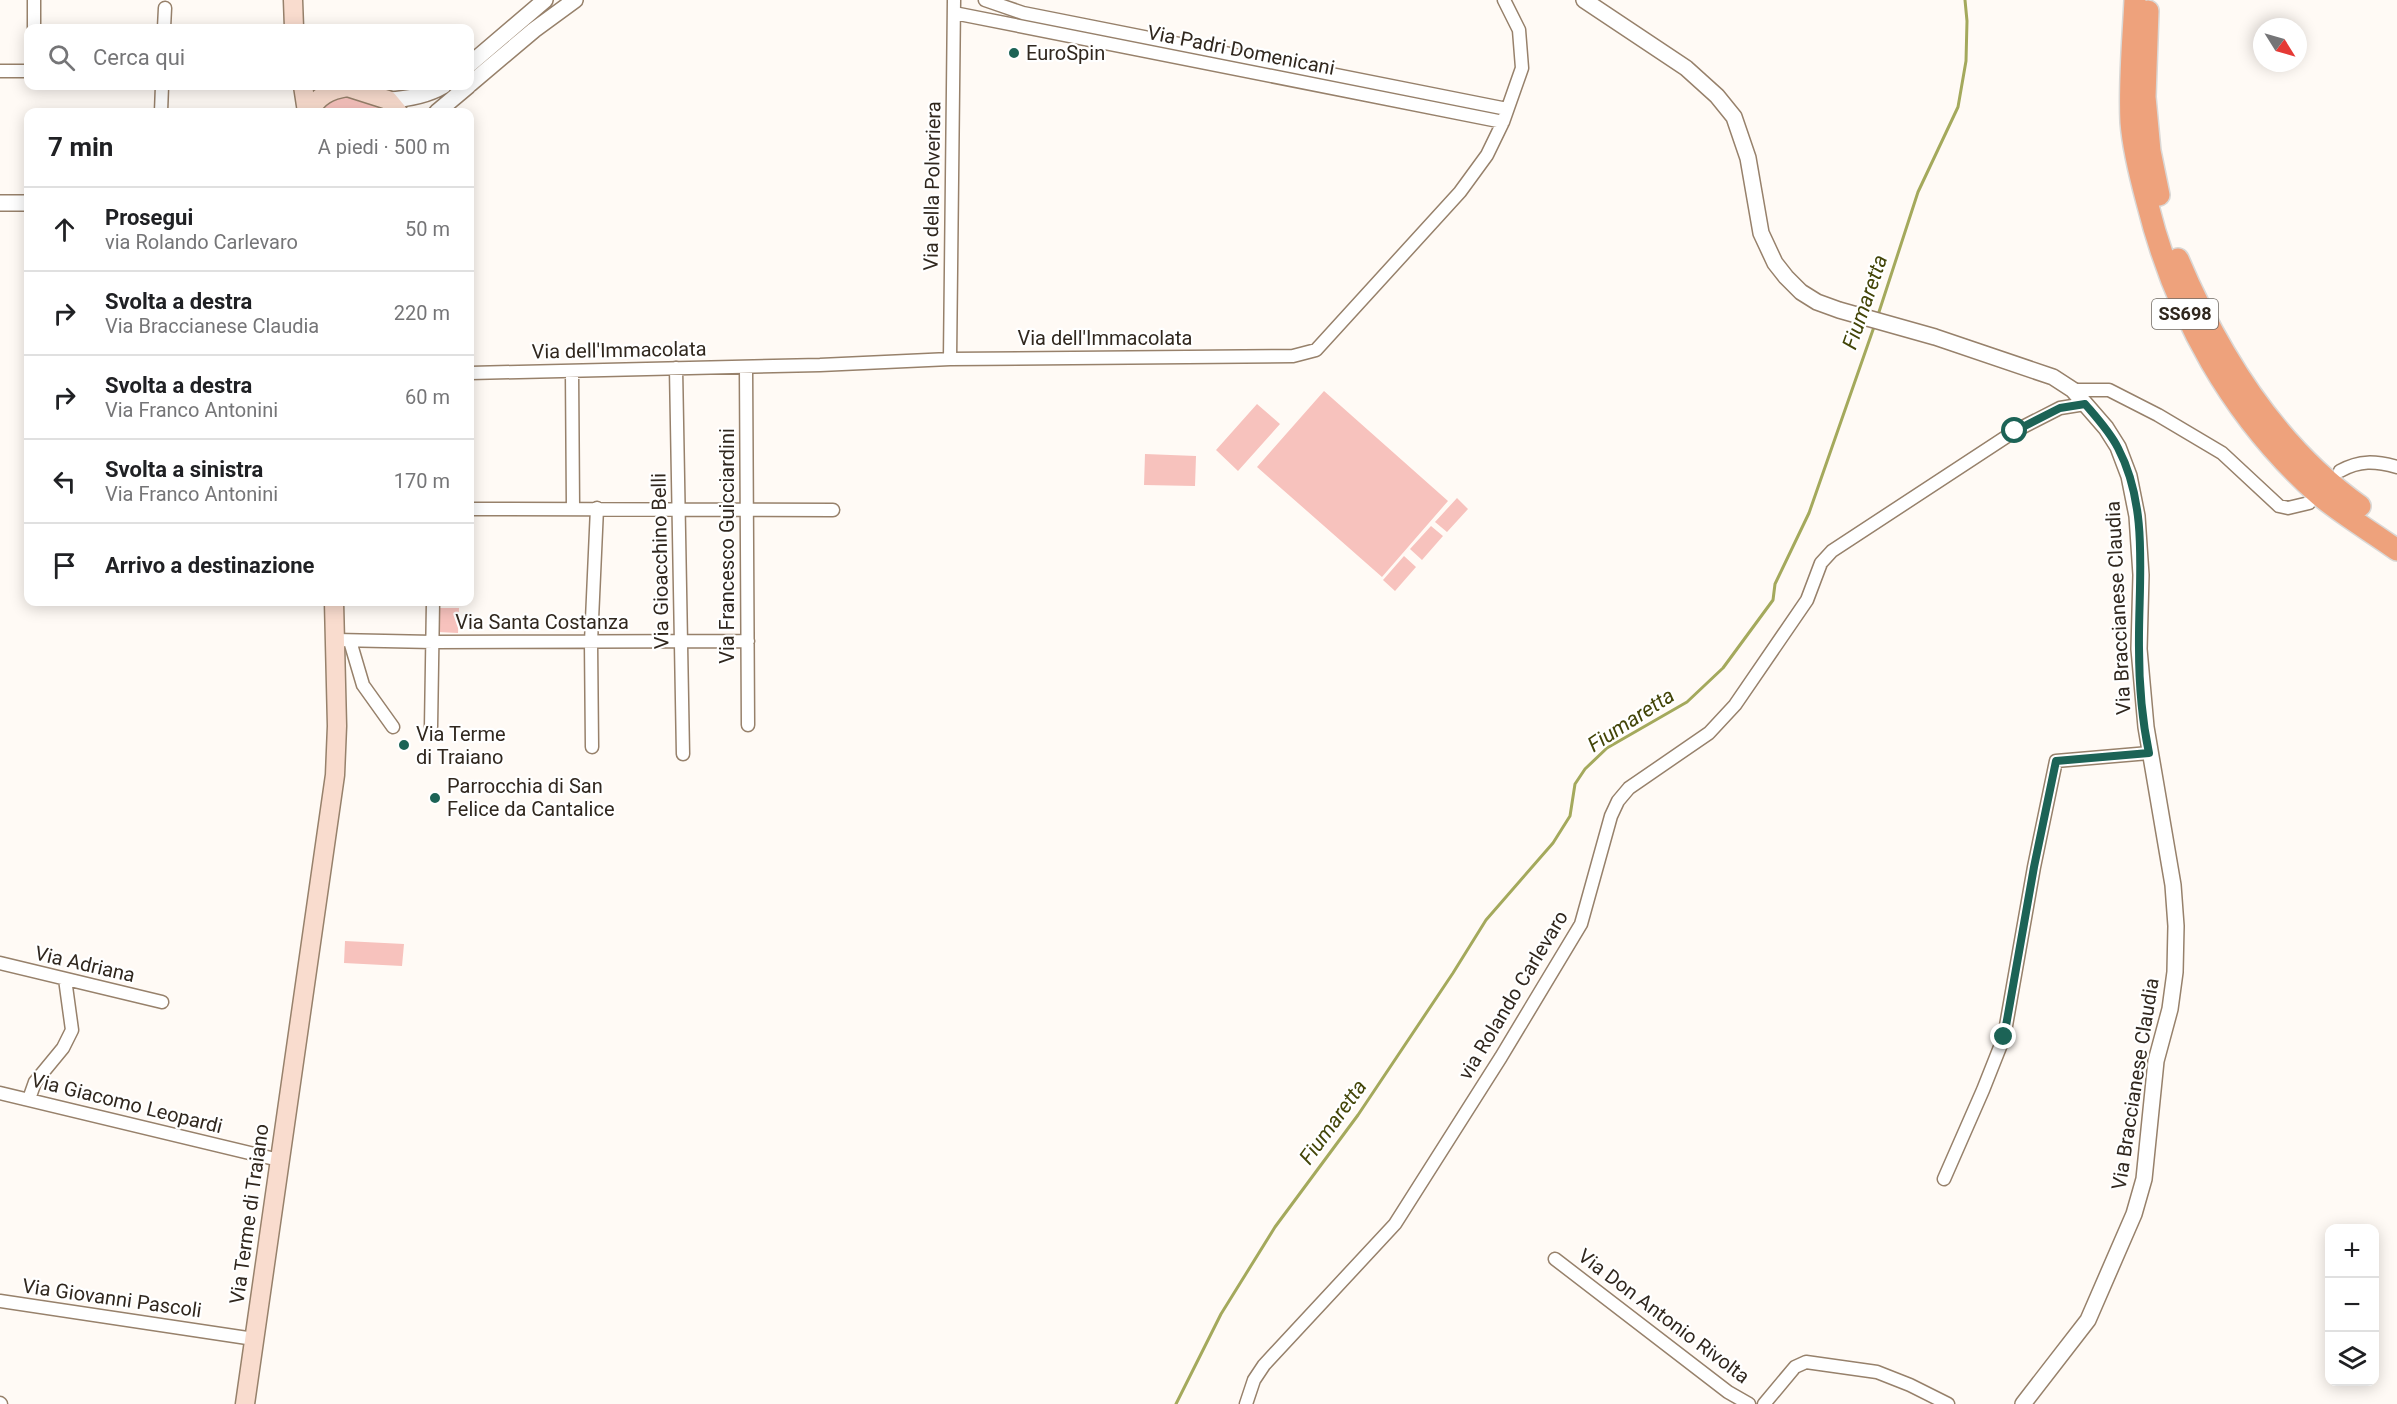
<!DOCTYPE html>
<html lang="it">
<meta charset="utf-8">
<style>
body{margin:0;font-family:Roboto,sans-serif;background:#f6f6f6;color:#202124}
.controls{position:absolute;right:18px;bottom:18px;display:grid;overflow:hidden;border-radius:12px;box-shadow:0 3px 15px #0003}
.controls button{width:54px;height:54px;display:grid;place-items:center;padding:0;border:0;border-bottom:2px solid #e0e0e0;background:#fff;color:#202124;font:30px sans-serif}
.compass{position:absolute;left:2253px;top:18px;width:54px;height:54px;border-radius:50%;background:#fff;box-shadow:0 3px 15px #0003;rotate:127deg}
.stop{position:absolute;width:18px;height:18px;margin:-14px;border:4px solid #1c6356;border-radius:50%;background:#fff}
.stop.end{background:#1c6356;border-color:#fff;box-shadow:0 2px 6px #0008}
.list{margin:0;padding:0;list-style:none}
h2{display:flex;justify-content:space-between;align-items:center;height:78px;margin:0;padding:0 24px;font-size:26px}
h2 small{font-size:20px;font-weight:400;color:#757577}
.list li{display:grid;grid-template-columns:39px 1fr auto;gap:18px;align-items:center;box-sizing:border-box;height:84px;padding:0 24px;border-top:2px solid #e0e0e0}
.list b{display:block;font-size:22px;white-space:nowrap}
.list p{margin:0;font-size:20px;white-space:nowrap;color:#757577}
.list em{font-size:20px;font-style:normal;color:#757577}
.icon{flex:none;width:33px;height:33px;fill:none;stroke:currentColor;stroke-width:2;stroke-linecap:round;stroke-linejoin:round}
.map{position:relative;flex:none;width:2397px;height:1404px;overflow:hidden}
.search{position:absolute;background:#fff;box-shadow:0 3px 15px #0003;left:24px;top:24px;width:450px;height:66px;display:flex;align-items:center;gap:15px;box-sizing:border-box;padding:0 21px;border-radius:12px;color:#757577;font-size:22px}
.panel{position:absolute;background:#fff;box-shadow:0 3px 15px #0003;left:24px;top:108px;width:450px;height:498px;border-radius:12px}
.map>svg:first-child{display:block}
.green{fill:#f7c2bd}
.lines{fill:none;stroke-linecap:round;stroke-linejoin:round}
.stream{stroke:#a4a95c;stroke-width:3}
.minor-casing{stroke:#97816b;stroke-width:15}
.tertiary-casing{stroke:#97816b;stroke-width:18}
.secondary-casing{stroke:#97816b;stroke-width:21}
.trunk-casing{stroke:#dad8d6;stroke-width:24}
.minor{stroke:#fff;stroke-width:12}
.tertiary{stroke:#fff;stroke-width:15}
.secondary{stroke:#f9dcce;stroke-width:18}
.trunk{stroke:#eea27c;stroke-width:21}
.route{stroke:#1c6356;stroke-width:8}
.poi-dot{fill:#1c6356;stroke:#fff;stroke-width:2}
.labels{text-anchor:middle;stroke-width:4.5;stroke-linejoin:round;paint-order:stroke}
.shield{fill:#fff;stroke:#6e6862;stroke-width:1.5}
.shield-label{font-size:18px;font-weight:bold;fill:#30271e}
.street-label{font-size:20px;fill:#30271e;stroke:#fff}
.poi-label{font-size:20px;fill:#30271e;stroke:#fff;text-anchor:start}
.water-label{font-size:21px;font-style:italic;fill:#434508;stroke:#fff}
</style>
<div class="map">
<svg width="2397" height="1404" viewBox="0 0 2397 1404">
<rect width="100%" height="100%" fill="#fffaf5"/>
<!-- green -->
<path class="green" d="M345,94L387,109L390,112H320L324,103Z
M1324,391L1448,501L1382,577L1257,467Z
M1257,404L1280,424L1238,471L1216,450Z
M1145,454L1196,456L1195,486L1144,485Z
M1457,498L1468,509L1447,532L1435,522Z
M1431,526L1443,536L1422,560L1410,549Z
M1404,556L1416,567L1395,591L1383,580Z
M439,608H459L458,633L438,632Z
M345,941L404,944L402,966L344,963Z"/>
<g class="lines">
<!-- stream -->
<path class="stream" d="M1878,315L1918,192L1958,107L1966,61L1967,21L1965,0
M1176,1404L1221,1314L1275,1227L1358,1115L1453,973L1486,920L1553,843L1570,816L1575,784L1585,769L1607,748L1687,702L1723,668L1773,600L1775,584L1809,513L1875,324"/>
<defs>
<path id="minor" d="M34,0V28
M985,0L1023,13L1507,109
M954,13L1503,122
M164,28L165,8
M0,71H28
M161,112L162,86
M950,359L954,0
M746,367L748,725
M676,368L683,754
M572,371L573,508
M470,373L820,365L950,359L1293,356L1316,350L1460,192L1487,155L1503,122L1522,68L1519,30L1504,0
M2073,390H2109L2158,415L2222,453L2279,506L2288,508L2309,503
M2340,471C2360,460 2375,461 2397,467
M470,509L833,510
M336,640L433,642L748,641
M350,641L363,685L393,727
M431,727L433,602
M592,747L591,642L597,508
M0,963L162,1002
M0,1093L279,1160
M29,1099L35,1082L63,1048L72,1030L65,979
M1944,1179L1983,1090L2004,1037L2034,867L2056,761L2149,753
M1555,1259L1728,1392L1749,1404
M0,1301L254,1339
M0,1403L1,1404
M1246,1404L1254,1380L1264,1365L1395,1224L1501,1057L1581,924L1611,816L1618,801L1629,788L1709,733L1735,705L1807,600L1821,563L1832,551L2015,431L2060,408L2085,404
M1764,1404L1795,1367L1806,1362L1877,1372L1910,1385L1948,1404"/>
<path id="tertiary" d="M1584,0L1686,68L1717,96L1734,117L1748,158L1761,233L1775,263L1786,277L1801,292L1817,302L1839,310L1935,337L2053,377L2073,390L2106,428L2118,447L2129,476L2137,516L2141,575L2139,649L2146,727L2173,885L2176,926L2175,972L2170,1009L2156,1061L2144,1179L2134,1214L2088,1320L2023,1404
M470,64L545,0
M470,84L534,30L575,0
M388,100C408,99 426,96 443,86
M437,112L468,86
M0,203H28"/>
<path id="secondary" d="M293,0L294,28
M303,86L307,112
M344,86L388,100L398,112
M309,112C318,96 329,90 347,87
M245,1404L335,775L337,726L334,602"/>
<path id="trunk" d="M2135,0C2133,41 2129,82 2131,122C2133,149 2140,176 2147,202C2175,315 2232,418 2319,495C2343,515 2372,532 2397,550
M2148,11L2145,97L2150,151L2159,195
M2178,259C2218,354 2274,445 2360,506"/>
</defs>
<!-- minor casing -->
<use href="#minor" class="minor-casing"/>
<!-- tertiary casing -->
<use href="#tertiary" class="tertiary-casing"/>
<!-- secondary casing -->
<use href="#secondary" class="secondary-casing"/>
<!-- trunk casing -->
<use href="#trunk" class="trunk-casing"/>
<!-- minor -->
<use href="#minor" class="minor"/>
<!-- tertiary -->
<use href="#tertiary" class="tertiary"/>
<!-- secondary -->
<use href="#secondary" class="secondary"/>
<!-- trunk -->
<use href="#trunk" class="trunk"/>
</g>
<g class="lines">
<!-- route -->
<path class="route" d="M2004,1037L2034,867L2056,761L2149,753C2142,720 2139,682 2139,648C2138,582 2150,509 2118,448C2110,432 2097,418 2085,404L2060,408L2015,431"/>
</g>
<!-- markers -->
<g class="poi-dot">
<circle cx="1014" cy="53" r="6"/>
<circle cx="404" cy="745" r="6"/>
<circle cx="435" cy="798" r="6"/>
</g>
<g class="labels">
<!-- shield labels -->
<rect class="shield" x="2152" y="299" width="66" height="30" rx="4.5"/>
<g class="shield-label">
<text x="2185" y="320">SS698</text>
</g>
<!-- street labels -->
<g class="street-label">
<text transform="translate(1241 50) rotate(11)" y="7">Via Padri Domenicani</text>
<text transform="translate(932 186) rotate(-89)" y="7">Via della Polveriera</text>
<text x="1105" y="345">Via dell'Immacolata</text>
<text transform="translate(619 350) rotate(-1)" y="7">Via dell'Immacolata</text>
<text transform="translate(727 546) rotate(-90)" y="7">Via Francesco Guicciardini</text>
<text transform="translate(660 561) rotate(-91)" y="7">Via Gioacchino Belli</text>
<text transform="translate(2118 608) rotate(-93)" y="7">Via Braccianese Claudia</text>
<text x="542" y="629">Via Santa Costanza</text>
<text transform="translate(85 964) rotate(13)" y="7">Via Adriana</text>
<text transform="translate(1513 995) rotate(-59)" y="7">via Rolando Carlevaro</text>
<text transform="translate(2135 1084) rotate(-81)" y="7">Via Braccianese Claudia</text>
<text transform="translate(127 1103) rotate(14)" y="7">Via Giacomo Leopardi</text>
<text transform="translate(249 1214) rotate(-82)" y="7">Via Terme di Traiano</text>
<text transform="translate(112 1298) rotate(8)" y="7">Via Giovanni Pascoli</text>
<text transform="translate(1664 1316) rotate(37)" y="7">Via Don Antonio Rivolta</text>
</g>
<!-- poi labels -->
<g class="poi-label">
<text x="1026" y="60">EuroSpin</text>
<text x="416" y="741">Via Terme<tspan x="416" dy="23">di Traiano</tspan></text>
<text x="447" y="793">Parrocchia di San<tspan x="447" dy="23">Felice da Cantalice</tspan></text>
</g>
<!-- water labels -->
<g class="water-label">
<text transform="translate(1865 302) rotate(-71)" y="7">Fiumaretta</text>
<text transform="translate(1631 720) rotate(-33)" y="7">Fiumaretta</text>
<text transform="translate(1333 1122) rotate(-54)" y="7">Fiumaretta</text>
</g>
</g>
</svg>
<div class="controls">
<button>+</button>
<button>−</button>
<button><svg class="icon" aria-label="layers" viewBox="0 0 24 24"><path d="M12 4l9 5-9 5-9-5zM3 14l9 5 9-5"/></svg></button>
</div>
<svg class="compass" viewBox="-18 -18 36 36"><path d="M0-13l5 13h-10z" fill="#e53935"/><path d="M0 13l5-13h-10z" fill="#757577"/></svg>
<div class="stop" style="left:2015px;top:431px"></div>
<div class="stop end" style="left:2004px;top:1037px"></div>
<div class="search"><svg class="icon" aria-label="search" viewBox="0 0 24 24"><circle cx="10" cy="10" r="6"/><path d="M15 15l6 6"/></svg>Cerca qui</div>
<section class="panel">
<h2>7 min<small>A piedi · 500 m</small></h2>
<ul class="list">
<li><svg class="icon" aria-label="ahead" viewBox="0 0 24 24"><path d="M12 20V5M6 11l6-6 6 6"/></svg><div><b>Prosegui</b><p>via Rolando Carlevaro</p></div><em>50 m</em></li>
<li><svg class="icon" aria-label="right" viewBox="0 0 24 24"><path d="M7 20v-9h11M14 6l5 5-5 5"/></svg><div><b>Svolta a destra</b><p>Via Braccianese Claudia</p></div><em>220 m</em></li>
<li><svg class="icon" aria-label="right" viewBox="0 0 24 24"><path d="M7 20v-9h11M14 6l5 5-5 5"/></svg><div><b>Svolta a destra</b><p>Via Franco Antonini</p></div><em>60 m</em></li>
<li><svg class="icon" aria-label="left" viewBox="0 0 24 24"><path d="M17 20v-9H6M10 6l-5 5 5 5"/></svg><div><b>Svolta a sinistra</b><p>Via Franco Antonini</p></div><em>170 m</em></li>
<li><svg class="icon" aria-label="arrive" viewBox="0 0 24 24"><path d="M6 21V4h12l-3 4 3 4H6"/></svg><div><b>Arrivo a destinazione</b></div></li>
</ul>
</section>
</div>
